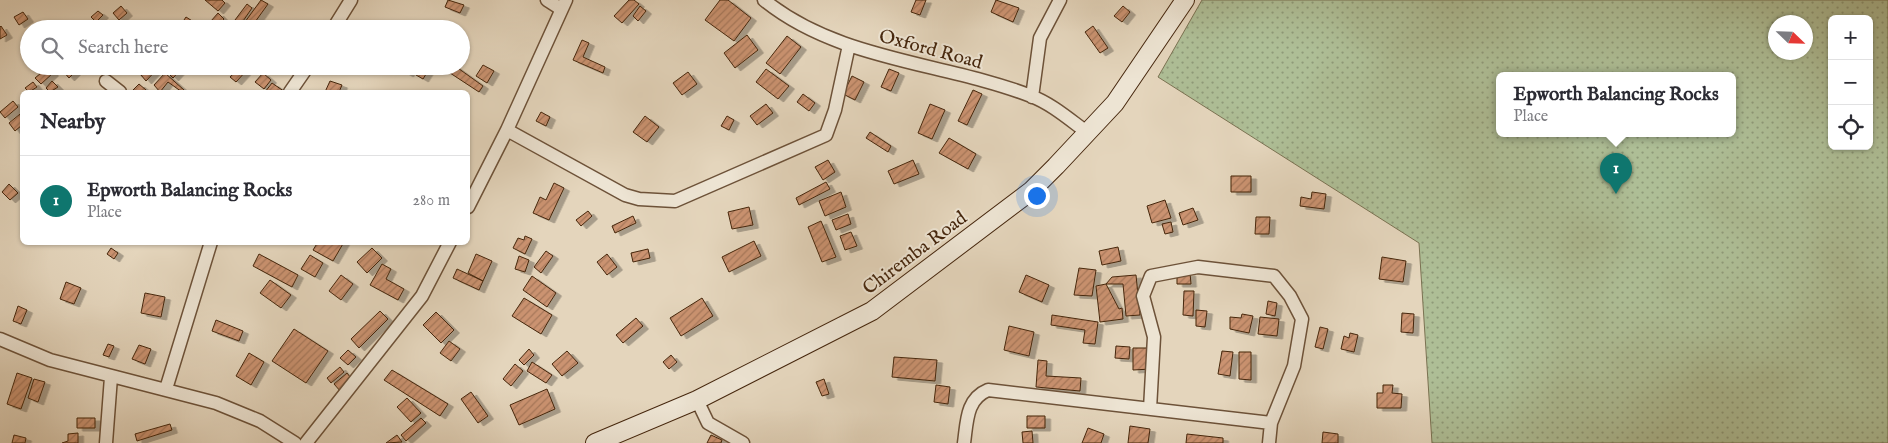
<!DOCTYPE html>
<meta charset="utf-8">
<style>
body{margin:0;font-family:"IM FELL English",serif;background:#f7f7f7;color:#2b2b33}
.controls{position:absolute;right:15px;top:15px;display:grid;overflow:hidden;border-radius:8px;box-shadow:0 1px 4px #0004}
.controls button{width:45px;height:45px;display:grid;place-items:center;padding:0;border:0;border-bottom:1px solid #e1e1e2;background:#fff;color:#2b2b33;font:25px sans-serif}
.compass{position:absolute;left:1768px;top:15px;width:45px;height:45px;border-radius:50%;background:#fff;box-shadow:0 1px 4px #0004;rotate:113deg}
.you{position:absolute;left:1036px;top:195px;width:18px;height:18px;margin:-12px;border:4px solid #fff;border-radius:50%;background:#1a73e8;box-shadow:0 0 0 8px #1a73e833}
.badge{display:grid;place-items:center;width:32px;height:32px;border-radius:50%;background:#0f766e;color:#fff;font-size:16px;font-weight:700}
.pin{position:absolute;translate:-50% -41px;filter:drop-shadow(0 1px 2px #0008)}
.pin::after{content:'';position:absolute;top:26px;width:18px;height:15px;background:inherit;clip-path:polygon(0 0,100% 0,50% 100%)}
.popup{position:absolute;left:1496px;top:72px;width:240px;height:65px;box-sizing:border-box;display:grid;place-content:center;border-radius:8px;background:#fff;filter:drop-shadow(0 1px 4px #0005);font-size:16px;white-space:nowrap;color:#7c7c81}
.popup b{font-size:19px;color:#2b2b33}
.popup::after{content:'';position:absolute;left:50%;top:100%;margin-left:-10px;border:10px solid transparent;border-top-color:#fff}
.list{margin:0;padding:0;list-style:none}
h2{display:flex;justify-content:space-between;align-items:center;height:65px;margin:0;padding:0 20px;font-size:21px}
h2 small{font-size:16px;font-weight:400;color:#7c7c81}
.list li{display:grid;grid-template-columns:32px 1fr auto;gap:15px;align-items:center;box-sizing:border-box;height:90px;padding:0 20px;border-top:1px solid #e1e1e2}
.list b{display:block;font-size:19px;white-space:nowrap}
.list p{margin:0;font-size:16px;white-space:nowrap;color:#7c7c81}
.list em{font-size:16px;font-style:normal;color:#7c7c81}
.icon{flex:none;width:28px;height:28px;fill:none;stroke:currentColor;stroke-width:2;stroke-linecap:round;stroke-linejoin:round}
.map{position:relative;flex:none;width:1888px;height:443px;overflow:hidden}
.search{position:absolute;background:#fff;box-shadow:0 1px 4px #0004;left:20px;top:20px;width:450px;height:55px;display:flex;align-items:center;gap:12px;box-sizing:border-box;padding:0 18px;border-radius:28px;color:#7c7c81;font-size:19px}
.panel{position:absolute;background:#fff;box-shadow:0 1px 4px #0004;left:20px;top:90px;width:450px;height:155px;border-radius:8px}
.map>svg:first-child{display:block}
.park{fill:url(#park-dots);stroke:#7a7252;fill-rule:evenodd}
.building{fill:url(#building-hatch);stroke:#45260d;filter:url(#shadow)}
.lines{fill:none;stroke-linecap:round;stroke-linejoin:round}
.minor-casing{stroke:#6d5239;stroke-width:15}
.secondary-casing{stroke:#45260d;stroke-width:20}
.minor{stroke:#ede4d3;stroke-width:12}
.secondary{stroke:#ede4d3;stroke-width:18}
.labels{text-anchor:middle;stroke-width:4;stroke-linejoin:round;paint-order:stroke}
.street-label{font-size:19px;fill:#45260d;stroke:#ede4d3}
</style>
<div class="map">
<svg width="1888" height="443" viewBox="0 0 1888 443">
<defs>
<pattern id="park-dots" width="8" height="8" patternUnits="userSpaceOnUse" patternTransform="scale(1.25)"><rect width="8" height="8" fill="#aebe96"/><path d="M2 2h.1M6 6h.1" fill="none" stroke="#8f9a79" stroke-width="1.8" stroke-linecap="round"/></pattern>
<pattern id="building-hatch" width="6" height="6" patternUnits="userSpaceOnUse" patternTransform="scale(1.25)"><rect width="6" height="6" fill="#cb9371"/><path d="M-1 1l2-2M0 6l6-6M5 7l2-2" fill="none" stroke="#a7785b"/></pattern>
<filter id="shadow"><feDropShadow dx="5.5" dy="3" stdDeviation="0" flood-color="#0004"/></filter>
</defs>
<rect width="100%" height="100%" fill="#e4d5bc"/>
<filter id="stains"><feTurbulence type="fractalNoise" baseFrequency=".004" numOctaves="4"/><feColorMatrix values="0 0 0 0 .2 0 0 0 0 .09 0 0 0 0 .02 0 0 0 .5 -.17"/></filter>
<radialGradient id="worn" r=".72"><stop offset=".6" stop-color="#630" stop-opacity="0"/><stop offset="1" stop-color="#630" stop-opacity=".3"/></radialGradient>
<!-- park -->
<path class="park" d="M1202,0H1888V443H1432L1419,243L1158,77ZM1832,19H1869V146H1832ZM1776,22H1806V52H1776ZM1500,75H1732V133H1500Z"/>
<!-- building -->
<path class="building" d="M205,0H222L225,3L218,11Z
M261,0L268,4L250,29H246L242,26Z
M448,0L464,5L460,13L445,7Z
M629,0H634L639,4L622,23L614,16Z
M720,0H728L751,18L734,41L705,20Z
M916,0H926L920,15L911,12Z
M996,0L1019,8L1013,22L991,12Z
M247,4L252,8L241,24L235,20Z
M121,6L127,13L119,20L113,13Z
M640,6L646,11L638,21L633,16Z
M1123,6L1130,12L1122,22L1114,16Z
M98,11L103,15L96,22L91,17Z
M23,12L28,19L19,25L14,17Z
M218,13L224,19L215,29H204Z
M186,17L197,24L194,29H189L182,23Z
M1,26L7,35L0,39V27Z
M1093,26L1108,48L1100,53L1085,32Z
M747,35L758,50L735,68L724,53Z
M787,36L801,47L780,74L766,63Z
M582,40L589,43L583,57L605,67L603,73L573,60Z
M483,65L494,71L487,83L476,76Z
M38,66H46L53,73L41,84L35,78L41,73L36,68Z
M66,66H80V67L69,78L62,70Z
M131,66H144L145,67L137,74Z
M150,66L159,67L146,81L141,75Z
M172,66L183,67L173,78L167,72Z
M240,66L247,70L236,82L230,77Z
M394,66H413L408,74Z
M421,66H431L423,79L416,75Z
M450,66H455L483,86L479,92L447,71Z
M766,69L789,86L778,99L756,82Z
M889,69L899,73L891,91L881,87Z
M688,72L697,84L682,95L673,83Z
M165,73L184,90L182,92L168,82L160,92L154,85Z
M263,73L271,80L264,89L255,82Z
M852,76L864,82L855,100L843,94Z
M52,81L58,87L50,92L46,88Z
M330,81L342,85L339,92H325Z
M33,82L37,87L29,92L25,88Z
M272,83L285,92H265Z
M139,84L146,90L143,92L133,90Z
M973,90L982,94L967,125L958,121Z
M803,94L815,103L809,111L797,102Z
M13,101L18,107L5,118L0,112Z
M766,104L773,113L757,125L750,116Z
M930,104L945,110L932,139L918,133Z
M541,112L550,117L546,126L536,121Z
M20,114L22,125L15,131L9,123Z
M645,116L659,127L647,142L633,132Z
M727,116L734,120L729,130L721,126Z
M870,132L891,146L888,152L866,138Z
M949,138L976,154L968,169L939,153Z
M828,160L835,172L823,180L815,167Z
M913,160L919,174L894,184L888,171Z
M1231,176H1251V192H1231Z
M826,182L830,189L799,205L796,198Z
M554,183L564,188L549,220L533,213L540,197L546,200Z
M9,184L18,193L10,200L2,192Z
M841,192L846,207L825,216L819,201Z
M1312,192L1326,194L1324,209L1300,206L1301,197L1311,199Z
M1165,200L1171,218L1152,223L1147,206Z
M749,207L753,225L732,229L728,212Z
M1193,208L1198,220L1183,225L1179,213Z
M588,211L592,216L581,226L576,220Z
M848,214L851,224L836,230L832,220Z
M633,216L636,223L615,233L612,226Z
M1256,217H1270L1269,234H1255Z
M821,221L836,257L822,262L808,227Z
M1171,222L1173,232L1165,234L1162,224Z
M851,232L857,246L845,250L840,236Z
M525,236L532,239L525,254L513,248L518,238L524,240Z
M754,241L761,256L729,272L722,257Z
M318,242H344L333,261L313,250Z
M1118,247L1121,261L1102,265L1099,251Z
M111,248L118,253L114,259L107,254Z
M372,248L382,258L367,273L357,262Z
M648,249L650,258L633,262L631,253Z
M546,251L553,256L541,273L534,267Z
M259,254L298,275L292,287L253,266Z
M476,254L492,261L483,281L468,273Z
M607,254L617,267L607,275L597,262Z
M310,255L323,263L315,277L301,269Z
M519,256L529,260L525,272L515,269Z
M1382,257L1406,261L1403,282L1379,279Z
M382,264L391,269L386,279L404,289L398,300L370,285Z
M1079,268L1096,270L1092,296L1074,295Z
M457,269L483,281L479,290L453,278Z
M1190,273L1191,284H1177V274Z
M341,275L353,284L341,300L329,291Z
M1026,275L1049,285L1042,302L1019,292Z
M1136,275L1140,315L1126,316L1123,284H1106L1112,277Z
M532,276L556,293L547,307L523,290Z
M270,280L291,295L281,308L260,293Z
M66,282L81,288L74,304L60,299Z
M1106,284L1119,309L1122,308L1123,319L1100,322L1096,286Z
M1184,291H1194L1193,316L1183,315Z
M145,293L165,297L161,317L141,313Z
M524,298L552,315L541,334L512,316Z
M702,298L713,316L681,336L670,318Z
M1268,301L1277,303L1275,316L1266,314Z
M18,306L27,310L21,324L13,321Z
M1196,310L1207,311L1205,327L1196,326Z
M380,311L388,319L359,348L351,339Z
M436,312L454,330L441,343L423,325Z
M1402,313L1414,314L1413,333L1401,332Z
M1242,314L1253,316L1249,333L1230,329V317L1241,318Z
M1052,315L1098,322L1095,344L1083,343L1085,330L1051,325Z
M1260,317L1279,319L1277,336L1258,334Z
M636,318L643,326L623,343L616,335Z
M216,320L243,331L239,341L212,331Z
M1009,326L1034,332L1029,356L1004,350Z
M1320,327L1328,329L1323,349L1315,347Z
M294,329L328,351L306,383L272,361Z
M1350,333L1358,335L1354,352L1341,349L1344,336L1349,338Z
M449,341L460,349L451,361L440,353Z
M108,344L114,346L109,357L103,355Z
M139,345L151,349L145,364L132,359Z
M1116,346L1130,347L1129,359L1115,358Z
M1133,348H1151V369L1133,370Z
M529,349L534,355L524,365L519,360Z
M348,350L356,357L348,365L340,358Z
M567,351L578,363L562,376L552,364Z
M1222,351L1233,352L1230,376L1218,374Z
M1239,352H1251V380L1239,379Z
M249,353L264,362L251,385L236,376Z
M671,355L677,362L669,369L663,362Z
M894,357L937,360L935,381L892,377Z
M1038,360L1047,361L1046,376L1081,378L1080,391L1036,387Z
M532,362L552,375L546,383L527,371Z
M515,364L523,371L511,386L503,379Z
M340,367L344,372L331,383L327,378Z
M392,370L448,404L440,416L384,380Z
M17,373L32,378L21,409L7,404Z
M347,373L354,382L341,392L334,384Z
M34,379L45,382L38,402L28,398Z
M824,379L829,394L822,396L816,382Z
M936,385L950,387L948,404L934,402Z
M1383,385H1393L1392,393L1402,394L1401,408H1377V393H1383Z
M547,389L555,409L519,425L510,405Z
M471,392L488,416L478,423L461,399Z
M407,398L421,413L411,422L397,407Z
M1027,416H1045V428H1027Z
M77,418H95V428H77Z
M421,418L426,423L406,441L401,435Z
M170,424L172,430L137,441L135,434Z
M1130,426L1150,429L1148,443H1128Z
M1088,428L1104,434L1101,443H1082Z
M1032,431L1033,443H1023L1022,432Z
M1323,432L1338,434V443H1322Z
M78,433V443H62L68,441V434Z
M1187,434L1223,438V443H1186Z
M14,435L26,438L25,443H12Z
M397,435L402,442L386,443Z
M711,435L722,440L721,443H707Z"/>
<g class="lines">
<defs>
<path id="minor" d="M547,0L561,9
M764,0C839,61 944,62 1031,96C1052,104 1070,120 1088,133
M333,29L351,0
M106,81L120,92
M290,92L308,66
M1032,97L1040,38L1060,0
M507,130L625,195L639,199L675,201L826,135L835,110L849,45
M468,207L507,130L566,0
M0,339L50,360L216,403L260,421L295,443
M166,389L211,242
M697,400L708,423L743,443
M1150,409L1154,337L1143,296L1151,276L1198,267L1274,276L1290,296L1302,319L1294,366L1271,423L1269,443
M106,443L111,377
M306,443L422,296L450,242
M964,443C967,422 966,399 988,390L1271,423"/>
<path id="secondary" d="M595,443L697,400L872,311L1031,191L1056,166L1115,103L1185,0"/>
</defs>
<!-- minor casing -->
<use href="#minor" class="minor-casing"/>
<!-- secondary casing -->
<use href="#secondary" class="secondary-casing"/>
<!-- minor -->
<use href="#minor" class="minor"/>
<!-- secondary -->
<use href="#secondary" class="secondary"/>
</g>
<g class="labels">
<!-- street labels -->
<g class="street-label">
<text transform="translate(931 48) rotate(15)" y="7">Oxford Road</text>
<text transform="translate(914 252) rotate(-37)" y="7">Chiremba Road</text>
</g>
</g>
<rect width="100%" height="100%" filter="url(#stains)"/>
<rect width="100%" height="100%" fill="url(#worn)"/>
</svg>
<div class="controls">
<button>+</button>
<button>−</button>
<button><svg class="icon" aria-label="locate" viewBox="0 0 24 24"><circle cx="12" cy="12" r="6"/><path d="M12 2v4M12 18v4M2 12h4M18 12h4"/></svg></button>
</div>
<svg class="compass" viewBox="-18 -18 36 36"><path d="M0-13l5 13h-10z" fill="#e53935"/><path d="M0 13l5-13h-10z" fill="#7c7c81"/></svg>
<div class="you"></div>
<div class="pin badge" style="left:1616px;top:194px">1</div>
<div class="popup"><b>Epworth Balancing Rocks</b>Place</div>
<div class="search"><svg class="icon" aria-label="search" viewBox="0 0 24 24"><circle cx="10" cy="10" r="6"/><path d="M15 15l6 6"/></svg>Search here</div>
<section class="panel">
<h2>Nearby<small></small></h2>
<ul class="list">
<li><span class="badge">1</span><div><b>Epworth Balancing Rocks</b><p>Place</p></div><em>280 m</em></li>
</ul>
</section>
</div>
